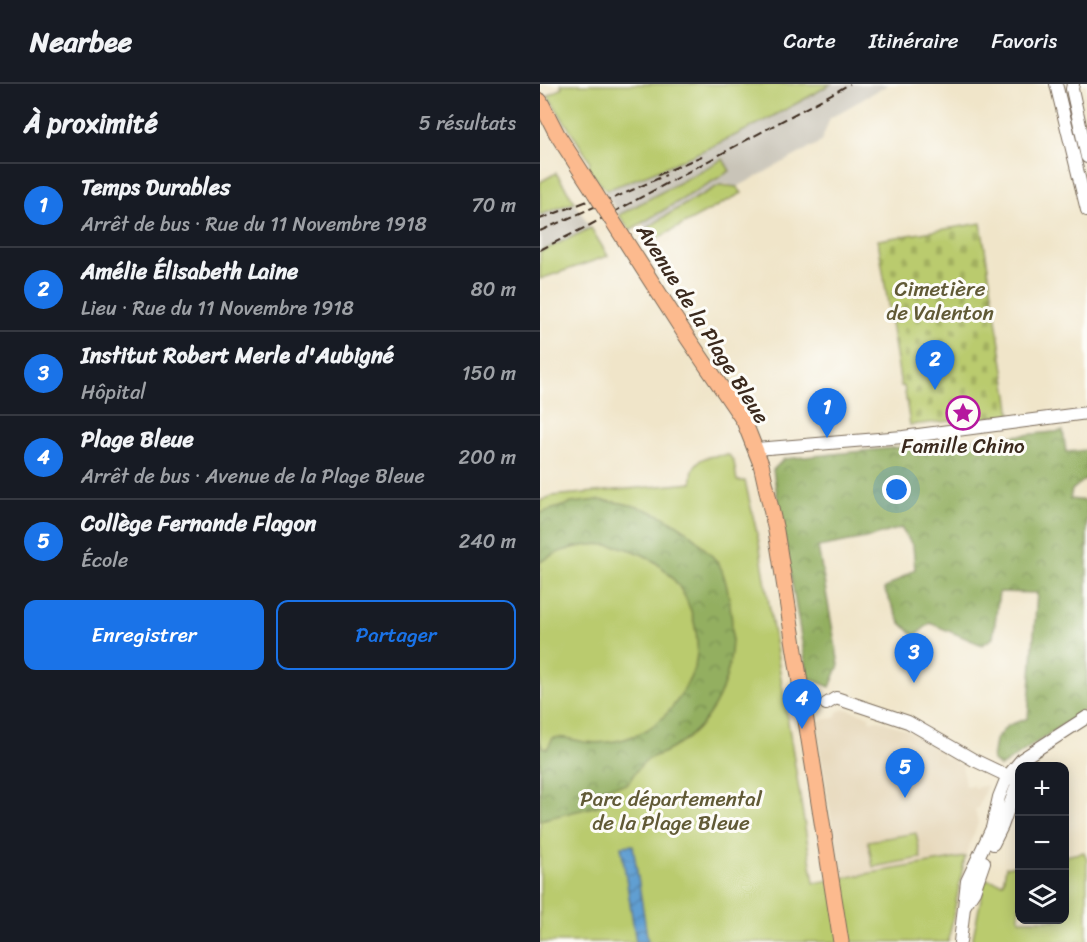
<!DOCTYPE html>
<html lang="fr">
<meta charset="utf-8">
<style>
body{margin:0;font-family:Sriracha,sans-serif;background:#242831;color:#f1f3f6}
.controls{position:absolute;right:18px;bottom:18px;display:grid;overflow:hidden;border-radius:12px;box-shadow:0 3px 15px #0003}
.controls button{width:54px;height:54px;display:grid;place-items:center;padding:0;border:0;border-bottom:2px solid #363941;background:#171b24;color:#f1f3f6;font:30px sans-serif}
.you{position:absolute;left:357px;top:406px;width:21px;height:21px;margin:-15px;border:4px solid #fff;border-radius:50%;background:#1a73e8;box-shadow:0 0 0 9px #1a73e833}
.badge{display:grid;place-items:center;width:39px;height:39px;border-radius:50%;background:#1a73e8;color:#fff;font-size:20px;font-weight:700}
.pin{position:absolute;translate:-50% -50px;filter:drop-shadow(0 2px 3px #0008)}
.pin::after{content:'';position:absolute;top:32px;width:21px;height:18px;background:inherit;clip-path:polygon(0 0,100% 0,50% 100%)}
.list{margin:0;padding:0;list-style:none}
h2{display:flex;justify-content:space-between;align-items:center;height:78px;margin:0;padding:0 24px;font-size:26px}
h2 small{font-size:20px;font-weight:400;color:#9ea1a6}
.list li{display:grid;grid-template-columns:39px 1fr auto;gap:18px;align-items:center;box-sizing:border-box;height:84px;padding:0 24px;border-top:2px solid #363941}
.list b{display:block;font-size:22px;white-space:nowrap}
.list p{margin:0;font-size:20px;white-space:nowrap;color:#9ea1a6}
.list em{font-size:20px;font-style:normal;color:#9ea1a6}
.actions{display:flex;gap:12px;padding:18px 24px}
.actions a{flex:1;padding:14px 0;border:2px solid #1a73e8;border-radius:12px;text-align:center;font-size:21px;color:#1a73e8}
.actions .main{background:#1a73e8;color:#fff}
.icon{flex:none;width:33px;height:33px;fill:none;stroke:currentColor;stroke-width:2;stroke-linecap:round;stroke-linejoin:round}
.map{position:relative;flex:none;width:547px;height:858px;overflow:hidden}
header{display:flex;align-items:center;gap:36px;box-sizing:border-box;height:84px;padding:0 30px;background:#171b24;border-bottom:2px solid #363941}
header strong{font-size:28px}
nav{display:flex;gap:33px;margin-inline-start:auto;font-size:21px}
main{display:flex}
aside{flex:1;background:#171b24}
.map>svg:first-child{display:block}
.built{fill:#e5d6b7}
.railway{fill:#c9c4b8}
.green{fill:#bacb6e;stroke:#7a7a46;stroke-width:1.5}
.forest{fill:url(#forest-crowns);stroke:#676c40;stroke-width:1.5}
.cemetery{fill:url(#cemetery-stones);stroke:#7a7a46;stroke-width:1.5}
.water{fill:url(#water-waves);stroke:#4e6478;stroke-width:1.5}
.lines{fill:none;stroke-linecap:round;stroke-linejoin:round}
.minor-casing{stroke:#7a6b5a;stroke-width:14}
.major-casing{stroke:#7a6b5a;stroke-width:17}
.minor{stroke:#fff;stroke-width:12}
.major{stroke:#fcba8e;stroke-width:15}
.rail{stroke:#3b2a1e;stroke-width:2;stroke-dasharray:9 4.5;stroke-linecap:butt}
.major-bridge-casing{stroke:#7a6b5a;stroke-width:17;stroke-linecap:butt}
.major-bridge{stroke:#fcba8e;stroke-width:15}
.labels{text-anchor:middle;stroke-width:6;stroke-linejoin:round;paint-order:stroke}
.park-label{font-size:21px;fill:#615a36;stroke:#fdfcf7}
.street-label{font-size:21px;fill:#3b2a1e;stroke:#fdfcf7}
.poi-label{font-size:21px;fill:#3b2a1e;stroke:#fdfcf7}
</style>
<header>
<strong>Nearbee</strong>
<nav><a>Carte</a><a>Itinéraire</a><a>Favoris</a></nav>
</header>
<main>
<aside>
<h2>À proximité<small>5 résultats</small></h2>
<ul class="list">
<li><span class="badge">1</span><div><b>Temps Durables</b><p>Arrêt de bus · Rue du 11 Novembre 1918</p></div><em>70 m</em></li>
<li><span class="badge">2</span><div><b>Amélie Élisabeth Laine</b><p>Lieu · Rue du 11 Novembre 1918</p></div><em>80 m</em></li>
<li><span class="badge">3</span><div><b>Institut Robert Merle d'Aubigné</b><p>Hôpital</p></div><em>150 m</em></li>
<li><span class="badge">4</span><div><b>Plage Bleue</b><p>Arrêt de bus · Avenue de la Plage Bleue</p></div><em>200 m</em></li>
<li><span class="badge">5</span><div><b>Collège Fernande Flagon</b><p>École</p></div><em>240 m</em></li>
</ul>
<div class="actions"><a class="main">Enregistrer</a><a>Partager</a></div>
</aside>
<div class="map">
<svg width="547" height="858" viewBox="0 0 547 858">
<defs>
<pattern id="forest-crowns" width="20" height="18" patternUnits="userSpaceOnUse" patternTransform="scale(1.5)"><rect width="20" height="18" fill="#93af61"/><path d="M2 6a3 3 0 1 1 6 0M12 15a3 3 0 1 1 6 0" fill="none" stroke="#798f4f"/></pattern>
<pattern id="cemetery-stones" width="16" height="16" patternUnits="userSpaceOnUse" patternTransform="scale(1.5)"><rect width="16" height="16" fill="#bacb6e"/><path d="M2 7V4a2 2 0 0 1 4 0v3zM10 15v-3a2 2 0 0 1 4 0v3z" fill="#a1ae5f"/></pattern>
<pattern id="water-waves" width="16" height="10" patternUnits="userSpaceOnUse" patternTransform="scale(1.5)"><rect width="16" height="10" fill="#619fd2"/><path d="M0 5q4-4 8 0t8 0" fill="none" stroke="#5182aa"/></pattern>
</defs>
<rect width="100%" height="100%" fill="#fdfcf7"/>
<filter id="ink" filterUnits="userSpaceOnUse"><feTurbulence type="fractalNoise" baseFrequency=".0167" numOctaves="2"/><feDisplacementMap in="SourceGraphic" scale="12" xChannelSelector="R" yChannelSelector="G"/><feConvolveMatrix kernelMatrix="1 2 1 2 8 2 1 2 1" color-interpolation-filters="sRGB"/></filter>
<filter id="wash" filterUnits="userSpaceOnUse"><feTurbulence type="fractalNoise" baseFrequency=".008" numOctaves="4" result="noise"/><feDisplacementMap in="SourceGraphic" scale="24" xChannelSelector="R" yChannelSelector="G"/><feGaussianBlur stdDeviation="1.35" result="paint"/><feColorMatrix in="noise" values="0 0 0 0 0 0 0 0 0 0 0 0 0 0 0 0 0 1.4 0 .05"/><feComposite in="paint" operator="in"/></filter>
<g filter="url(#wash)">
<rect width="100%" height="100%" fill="#f0e5c9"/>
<!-- built -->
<path class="built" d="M306,625L329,632L330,637L339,636L372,648L403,668L404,674L411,673L415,675V679L422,680L425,702L433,701L434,704L447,701L438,724L435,725L438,739L425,773L301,795L275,637L295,634L299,627Z"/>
<!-- railway -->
<path class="railway" d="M205,0H349L290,34L281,58L197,103L187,100L180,101L138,125L106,146L102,139L100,127L97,122L79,131L64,106L66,105L65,103Z
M16,89L68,172L0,193V98Z"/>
<!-- green -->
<path class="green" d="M21,0H291C219,42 145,78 66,106L48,85L50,77L8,12L22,4Z
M183,75L190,87L90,146L79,131Z
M16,89L35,118L0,131V98Z
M180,101L197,103L202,109L105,161C104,157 103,152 106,147C112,137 166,109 180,101Z
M51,144L68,172L0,195V168Z
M189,371L194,378L197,397H205L219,458L274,799L425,773L408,858H0V417L12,412L152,399C150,372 168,372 189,371Z
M376,749L381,774L333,783L328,757Z
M544,768L547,775V858H432L445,795L463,799L466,783L479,780V836H524L525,772Z"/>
<!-- forest -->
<path class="forest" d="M523,347L526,368L547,366V394L532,406L530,415L547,417V624L460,683L452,676L455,656L467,642L488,634L497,509L459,508L453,554L442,561L390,539L375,552L360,538L344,505L375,485L373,462L361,444L331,453L278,463L299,581L290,603L268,594L233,386L244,375Z
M57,416C100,419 138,433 166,466C171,471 178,477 181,484C189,503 193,535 192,556C191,581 184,609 169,630C158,647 143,659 125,668C119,671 113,672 108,675C99,681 93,691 88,700L63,704L62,721L0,736V655L2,663L7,665L13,654C25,652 32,656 44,658C59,660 79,658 93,652C116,644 131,628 143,607C146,601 151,594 153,587C159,572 158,553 154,538C138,466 60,440 0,478V429L32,419Z"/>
<!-- cemetery -->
<path class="cemetery" d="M441,139L471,331L370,341L364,302H361L338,156Z"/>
<!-- water -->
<path class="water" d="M93,761L108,858H96L81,762Z"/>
</g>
<g filter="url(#ink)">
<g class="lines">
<defs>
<path id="minor" d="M516,0L547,126
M533,0L532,5L547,73
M216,365L363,353L547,329
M286,620L296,614L368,638L434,676L478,697
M453,760L462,742L479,695
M425,821L434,807L444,778
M420,858L427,797L452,744L459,713L467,693L482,675L547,633"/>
<path id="major" d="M0,17L17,50L55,109
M72,136L147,253L204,337L221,380L236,447L301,858"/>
</defs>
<!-- minor casing -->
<use href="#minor" class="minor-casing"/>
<!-- major casing -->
<use href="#major" class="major-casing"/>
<!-- minor -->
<use href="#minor" class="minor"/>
<!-- major -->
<use href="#major" class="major"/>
<!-- rail -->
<path class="rail" d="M118,91L162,72
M0,135L53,115
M0,147L126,91
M0,166L50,141L310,0"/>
<defs>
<path id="major-bridge" d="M55,109L72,136"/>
</defs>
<!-- major-bridge casing -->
<use href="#major-bridge" class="major-bridge-casing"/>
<!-- major-bridge -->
<use href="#major-bridge" class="major-bridge"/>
</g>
</g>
<!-- icons -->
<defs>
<symbol id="sight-ring" viewBox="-11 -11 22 22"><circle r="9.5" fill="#fdfcf7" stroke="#b5179e" stroke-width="1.5"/><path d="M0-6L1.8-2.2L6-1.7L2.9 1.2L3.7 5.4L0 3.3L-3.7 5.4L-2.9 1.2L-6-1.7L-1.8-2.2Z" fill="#b5179e"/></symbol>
</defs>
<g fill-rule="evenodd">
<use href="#sight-ring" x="404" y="310" width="38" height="38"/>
</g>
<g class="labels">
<!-- park labels -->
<g class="park-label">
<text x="400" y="212">Cimetière<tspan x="400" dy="24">de Valenton</tspan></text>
<text x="131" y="722">Parc départemental<tspan x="131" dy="24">de la Plage Bleue</tspan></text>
</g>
<!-- street labels -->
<g class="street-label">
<text transform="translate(163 240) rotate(58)" y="7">Avenue de la Plage Bleue</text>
</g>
<!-- poi labels -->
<g class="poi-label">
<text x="423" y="369">Famille Chino</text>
</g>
</g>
</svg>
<div class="controls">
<button>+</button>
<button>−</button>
<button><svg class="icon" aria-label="layers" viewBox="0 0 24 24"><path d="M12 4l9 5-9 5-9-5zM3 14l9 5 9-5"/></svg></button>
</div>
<div class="you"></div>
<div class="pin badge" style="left:287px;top:354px">1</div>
<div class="pin badge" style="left:395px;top:306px">2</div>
<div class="pin badge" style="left:374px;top:599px">3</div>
<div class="pin badge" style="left:262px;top:645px">4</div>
<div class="pin badge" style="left:365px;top:714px">5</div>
</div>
</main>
